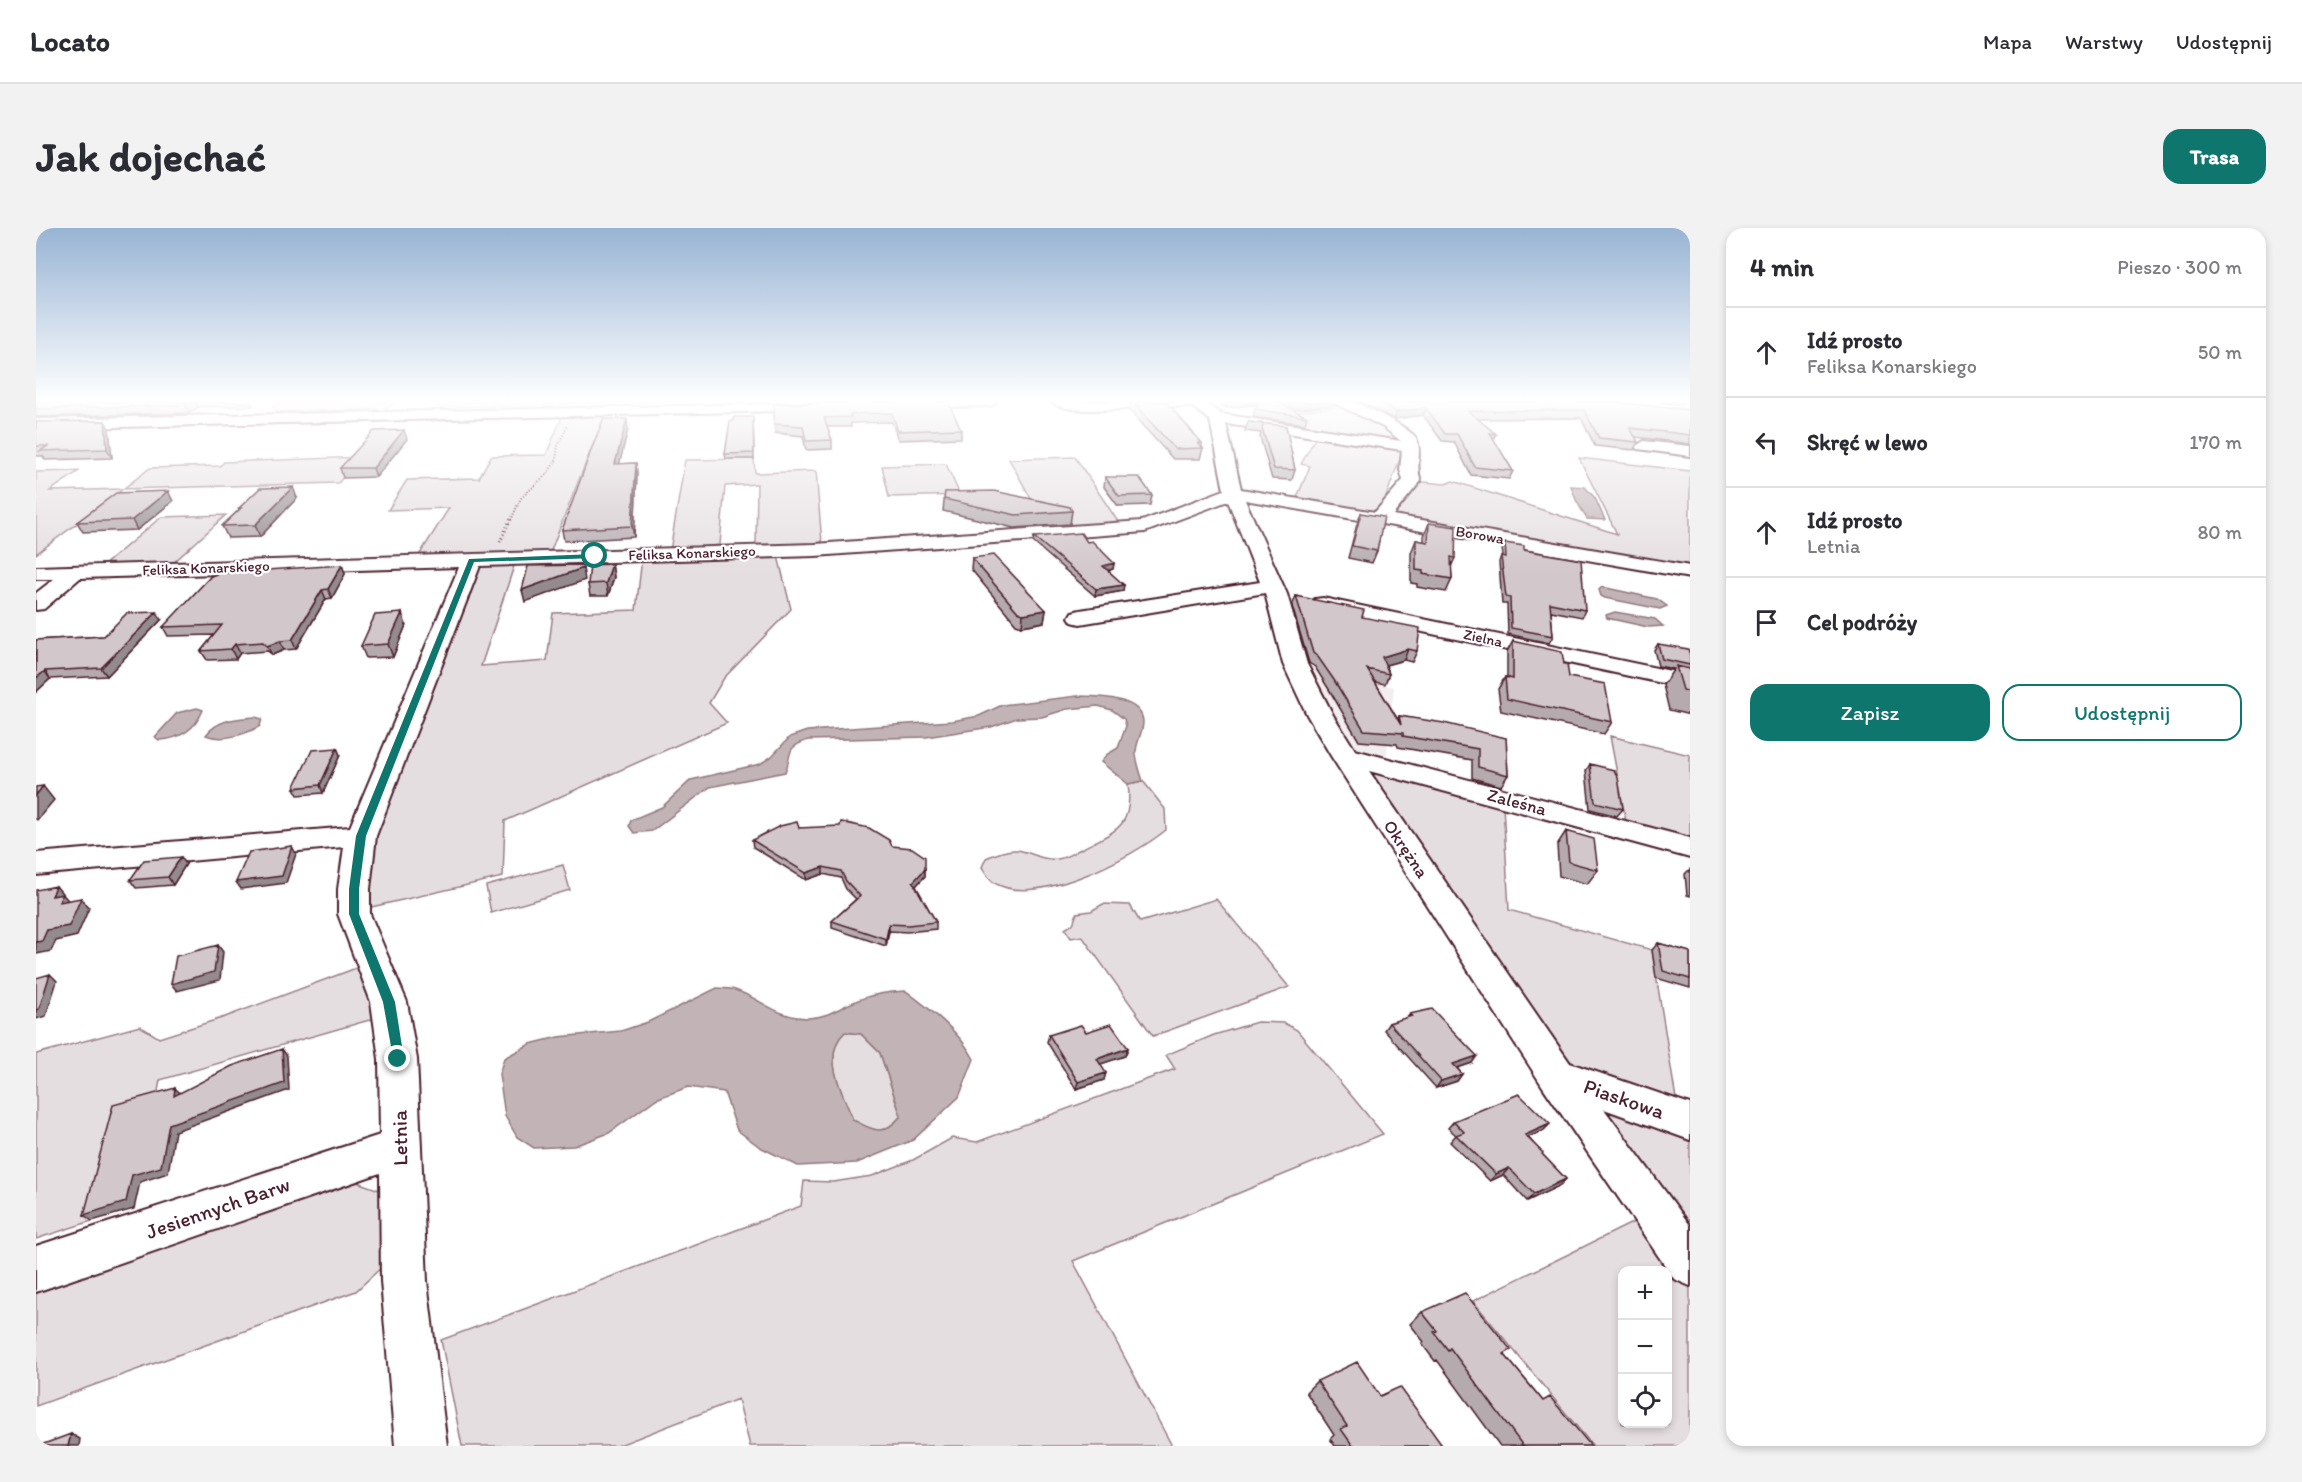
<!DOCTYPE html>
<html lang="pl">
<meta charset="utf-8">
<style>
body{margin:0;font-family:Itim,sans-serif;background:#f2f2f3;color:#2b2b33}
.controls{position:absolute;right:18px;bottom:18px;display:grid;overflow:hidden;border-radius:12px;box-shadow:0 3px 9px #0003}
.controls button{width:54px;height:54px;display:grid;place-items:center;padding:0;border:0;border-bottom:2px solid #e1e1e2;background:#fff;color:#2b2b33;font:30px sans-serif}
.stop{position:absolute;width:18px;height:18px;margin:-14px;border:4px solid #0f766e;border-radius:50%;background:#fff}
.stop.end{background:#0f766e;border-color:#fff;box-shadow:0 2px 6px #0008}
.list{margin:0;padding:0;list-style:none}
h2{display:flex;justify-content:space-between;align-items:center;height:78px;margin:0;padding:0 24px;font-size:26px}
h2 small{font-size:20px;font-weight:400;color:#7c7c81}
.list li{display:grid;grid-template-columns:39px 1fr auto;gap:18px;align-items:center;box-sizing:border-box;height:90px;padding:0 24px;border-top:2px solid #e1e1e2}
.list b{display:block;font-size:22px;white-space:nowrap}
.list p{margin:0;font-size:20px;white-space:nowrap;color:#7c7c81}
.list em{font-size:20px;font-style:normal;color:#7c7c81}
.actions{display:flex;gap:12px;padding:18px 24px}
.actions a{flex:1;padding:14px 0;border:2px solid #0f766e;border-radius:18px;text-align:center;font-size:21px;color:#0f766e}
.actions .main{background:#0f766e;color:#fff}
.icon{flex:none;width:33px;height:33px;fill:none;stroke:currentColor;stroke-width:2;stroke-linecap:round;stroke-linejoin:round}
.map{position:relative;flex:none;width:1654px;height:1218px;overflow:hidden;border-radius:18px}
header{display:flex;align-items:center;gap:36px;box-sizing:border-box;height:84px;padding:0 30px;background:#fff;border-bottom:2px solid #e1e1e2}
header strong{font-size:28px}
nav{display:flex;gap:33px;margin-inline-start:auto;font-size:21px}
.intro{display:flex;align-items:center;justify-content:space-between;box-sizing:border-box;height:144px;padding:0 36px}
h1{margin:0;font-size:42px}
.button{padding:15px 27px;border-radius:18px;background:#0f766e;color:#fff;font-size:21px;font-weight:700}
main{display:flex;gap:36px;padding:0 36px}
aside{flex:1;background:#fff;border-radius:18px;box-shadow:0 3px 9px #0003}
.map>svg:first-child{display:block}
.built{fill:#f2eeef}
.green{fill:#e5dee0;stroke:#987e86;stroke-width:1.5;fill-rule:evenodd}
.water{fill:#c1b3b6;stroke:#91787e;stroke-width:1.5;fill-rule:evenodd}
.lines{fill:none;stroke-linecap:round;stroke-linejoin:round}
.minor-casing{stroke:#4a1f2b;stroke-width:4}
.path-far1{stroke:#4a1f2b;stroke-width:2;stroke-dasharray:1 2;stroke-linecap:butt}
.path{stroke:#4a1f2b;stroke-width:3;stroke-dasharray:1 3;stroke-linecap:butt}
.minor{fill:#fff;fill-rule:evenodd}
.wall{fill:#b5abaf;stroke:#4a1f2b;stroke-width:1.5}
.shaded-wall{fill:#938b8e;stroke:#4a1f2b;stroke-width:1.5}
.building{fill:#d2c7cb;stroke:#4a1f2b;stroke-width:1.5}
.route{fill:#0f766e}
.labels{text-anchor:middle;stroke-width:4.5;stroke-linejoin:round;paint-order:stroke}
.far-street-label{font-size:15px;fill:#4a1f2b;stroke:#fff}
.street-label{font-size:18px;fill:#4a1f2b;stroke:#fff}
.near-street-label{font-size:21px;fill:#4a1f2b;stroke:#fff}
</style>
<header>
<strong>Locato</strong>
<nav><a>Mapa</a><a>Warstwy</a><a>Udostępnij</a></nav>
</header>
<div class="intro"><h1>Jak dojechać</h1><a class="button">Trasa</a></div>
<main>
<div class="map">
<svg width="1654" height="1218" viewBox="0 0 1654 1218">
<rect width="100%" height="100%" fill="#fff"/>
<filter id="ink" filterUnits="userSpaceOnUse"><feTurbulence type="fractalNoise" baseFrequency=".0167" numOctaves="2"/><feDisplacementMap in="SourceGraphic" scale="12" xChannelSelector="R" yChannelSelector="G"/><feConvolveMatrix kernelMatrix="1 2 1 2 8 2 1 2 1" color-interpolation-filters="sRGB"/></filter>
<g filter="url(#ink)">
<!-- built -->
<path class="built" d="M1268,437L1358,459L1350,533L1318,524Z"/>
<!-- green -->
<path class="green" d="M249,174H356L359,176L348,181L242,184L236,177Z
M394,174H632L405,179Z
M1306,178L1358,202L1370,215L1257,197L1238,187Z
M568,188L514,325L382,329L413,280L352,282L371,252L443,250L455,228L510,227L526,189Z
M1281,207L1368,220L1344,285L1260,272L1274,238L1265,236Z
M326,229L302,255L87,261L0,326V244L43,243L14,263L87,261L114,240L184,238L188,234Z
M1039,229L1085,298L1013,303L973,231Z
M1543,230L1654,243V339L1357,288L1377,253L1409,256L1417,253L1581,306Z
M718,231L719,245L780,243L786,315L720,317L721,256L689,258L684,317L634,323L649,232Z
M910,236L924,267L853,269L846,238Z
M190,287L137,335L67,338L125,289Z
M742,328L755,381L688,450L673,475L691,495L469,593L467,649L331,680L332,611L442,337L479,335L445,438L511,433L517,385L600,382L606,330Z
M1574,508L1654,527V612L1590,594Z
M1329,541L1467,577L1473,682L1616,722L1640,871L1534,837Z
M1107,553L1129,581L1130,602C1097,629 999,681 957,654C953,651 949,644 946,639L950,630C959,626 971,621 981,622C995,624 1007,633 1022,631C1030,630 1040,623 1047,620C1082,602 1097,598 1092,556Z
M527,637L534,662L455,685L450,658Z
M1180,671L1253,759L1117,808L1046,708L1035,710L1029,701L1037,696L1041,685L1055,683L1067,676L1094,677L1104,694Z
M323,739L344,789L124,852L120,874L84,884L56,993L0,1011V826L104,798L123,810L189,789Z
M1221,794L1248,795L1261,802L1347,906L1037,1033L1136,1218H714L702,1171L581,1218H426L405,1112L765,978L768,953L797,954L836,948L877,932L916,910L941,914L1139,841L1130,827L1178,807Z
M809,804L825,806L844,825L865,888C846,909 840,903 817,892C807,866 784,827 809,804Z
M1563,872L1654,903V1002Z
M321,954L346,963L348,1037L320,1063L0,1178V1060Z
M1606,990L1654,1056V1218H1557L1437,1073ZM1586,1042H1632V1196H1586Z"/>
<!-- water -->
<path class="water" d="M1535,258L1549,259L1559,270L1569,292L1551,291L1540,272Z
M1566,359L1621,371L1631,378L1624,381L1569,370L1565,368L1563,362Z
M1579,384L1619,391L1627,398L1612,399L1571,390L1570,387Z
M1042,468C1060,468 1106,469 1107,494C1107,505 1099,516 1100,526C1101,535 1104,544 1107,553L1092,556L1065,534L1070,527L1082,520L1090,498L1088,491L1076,482L1062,478L1031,481L1006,489L981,490L955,499L890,509L772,512C748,520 757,526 749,544L674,559L616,603L598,605L593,598L595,592L626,579L655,552L724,536L735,529L754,509L771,503L916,493L943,488L966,477Z
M161,480L167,482C159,502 144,511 123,512L119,509L141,485Z
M219,489L226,491L224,498C210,506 187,514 170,507C182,491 200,491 219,489Z
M681,760C687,761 694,760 699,762C726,771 741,790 772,790C791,790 804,779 820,773C835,766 853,764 870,763C895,782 923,803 938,831L923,869L877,912L821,935L762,938L724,919L701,902L688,864L652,859L620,871L573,905L538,918L498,920L481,909L469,888L463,846L468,830L494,816L522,809L585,803L612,794ZM809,804L825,806L844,825L865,888C847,909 839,903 817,892C807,866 784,826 809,804Z"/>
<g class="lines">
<defs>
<path id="minor" d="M867,174H961L954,178L873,180L868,179Z
M1016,174H1168L1185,186L1365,213L1347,199L1296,174C1302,174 1309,173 1315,174C1328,177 1376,200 1381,212C1386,224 1379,239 1385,253L1357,287L1654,338V350L1209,272L1251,366L1271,436L1297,487L1319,522L1654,610V630L1333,543L1534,835L1654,876V912L1568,881L1654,997V1058L1638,1051L1507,859L1295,528L1271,487L1247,436L1229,365L1044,396L1036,394L1033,389L1036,384L1044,382L1224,354L1192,273L1109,304L779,328L444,338L340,608L334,661V686L371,774L381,831L391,1053L411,1218H359L345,1053L344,945L0,1064V1018L344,907L343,831L335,774L302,686V661L308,619L0,647V625L314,599L423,339L44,350L8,381L0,382V365L18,351H0V339L779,316L1106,293L1188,262L1174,192C1168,188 1161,181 1155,179C1128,175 1033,191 1016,174ZM1190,196L1366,222L1364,242L1367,252L1339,284L1205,261Z
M780,175L785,176L787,179L785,182L0,201V191Z
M1608,213L1654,218V228L1602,221L1600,218Z
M1287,370L1654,447V461L1279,381L1276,376L1279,371Z"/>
</defs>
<!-- minor casing -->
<use href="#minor" class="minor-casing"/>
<!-- path-far1 -->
<path class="path-far1" d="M475,292L485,270L510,247L520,233L522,218L531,198"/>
<!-- path -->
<path class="path" d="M464,314L475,290"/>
<!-- minor -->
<use href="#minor" class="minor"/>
</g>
<!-- wall -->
<path class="wall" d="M0,174H215L217,178L162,179L153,185L0,189Z
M830,174L925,201V210L862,212L856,194L815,195V199H791L796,212V221L770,222L767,208L739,205L738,196Z
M1095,174H1130L1166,215V219L1167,220L1164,231H1137L1098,188V186L1093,183Z
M1179,174H1298L1297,177L1257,182L1271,189L1269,196L1217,189L1219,181L1222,176L1190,180Z
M1320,174H1575L1654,182V216L1599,209L1602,214L1598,222L1559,218L1545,190L1441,191L1460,206L1457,211L1477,243L1473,251L1435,247L1418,214L1406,213L1387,187L1358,191L1331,177Z
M1623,174H1646L1645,177Z
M717,189L718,231H690L689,226L698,193Z
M69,193L73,201L76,230L9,232L7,228H0V194Z
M1212,194L1250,198L1259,242L1256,252L1236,251L1224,209L1225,205L1209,203Z
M592,201L583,236L600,235L601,246L598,309L528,313L526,302Z
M371,211L340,249L307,250L304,240Z
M1069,249L1116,267L1114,277L1082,278L1068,259Z
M909,264L1036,283L1034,296L978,300L907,283Z
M261,270L224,309L192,310L186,298L203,282V280Z
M137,273L101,302L47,304L41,294Z
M1325,285L1341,323L1336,335L1312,330L1321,296Z
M1393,295L1419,330L1415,339L1416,351L1410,364L1381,359V356L1375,355V325L1380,312L1388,314V308Z
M998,309L1051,314L1078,335L1077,341L1072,343L1087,363L1059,368L997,314Z
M1469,315L1488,322L1549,382L1546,389L1515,383L1517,408L1513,415L1472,406L1471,376H1466L1463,334L1465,328H1467L1466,321Z
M936,330L1010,382L1008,394L986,398L980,396L935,341Z
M576,336L578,349L572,368H554L552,356Z
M306,337L309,346L296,370L290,371L260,421L248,422L236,427L232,423L204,425L200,431L171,432L165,423L178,407L132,408L127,399Z
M1260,368L1326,389L1381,423L1376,434L1368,432L1350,437L1353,446L1349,456L1339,454L1362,492L1363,488L1470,510L1472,547L1465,558L1436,550V532L1362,519L1361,516L1323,513L1294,463L1279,439L1273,435L1256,378Z
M125,392L71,448L14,451L0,464V412L68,408Z
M370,397L357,429L330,430L325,418Z
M1477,413L1528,436L1533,449L1576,494L1568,506L1465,483L1462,461L1469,449L1471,450V424Z
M1622,416L1654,427V487L1633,482L1627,457L1638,441L1622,438L1618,422Z
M301,520L304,527L287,565L262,567L258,560Z
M1554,536L1587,581L1581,588L1554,581L1550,543Z
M763,600L856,618L889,641V648L880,658L900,694V701L871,704L853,703L850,718L796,700V693L820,671L810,661L805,650L787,646L770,652L717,619L716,612Z
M1530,603L1562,642L1551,656L1523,648L1521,617Z
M150,636L137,657L100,660L94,652Z
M1654,641V668L1651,667L1649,646Z
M1622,715L1654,724V760L1620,750L1616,722Z
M1374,786L1436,835L1421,840L1426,846L1421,853L1400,860L1348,802L1353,795L1371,790Z
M1050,804L1092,820L1089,828L1064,836L1068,852L1040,861L1011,814L1013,807Z
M1418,893L1507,903L1492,909L1506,926L1530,951L1523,958L1491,973L1467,947L1454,953L1414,914L1420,907L1412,900Z
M1386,1084L1469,1127L1507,1173L1555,1218H1464L1401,1132L1399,1133L1386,1116L1388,1114L1374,1096Z
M1281,1153L1405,1216L1402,1218H1299L1294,1211L1298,1207L1270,1164Z"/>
<!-- shaded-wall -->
<path class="shaded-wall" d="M153,174H159L162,179L153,185L149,177Z
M1191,174H1225V176L1190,180Z
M1261,174H1298L1297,177L1243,183L1245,176Z
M1390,180L1387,187L1358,191L1361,184Z
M591,191L592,201L581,246L579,236Z
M69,193L73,201L76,230L71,221Z
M368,202L371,211L340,249L337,240Z
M600,235L601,246L598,309L596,298Z
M257,259L261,270L224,309L219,297Z
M132,263L137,273L101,302L96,292Z
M1078,335L1077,341L1066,344L1067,338Z
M576,336L578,349L572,368L570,355Z
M306,337L309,346L296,370L292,361Z
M547,340L549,352L489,374L486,362Z
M1088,357L1087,363L1059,368L1060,361Z
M286,362L290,371L260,421L256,412Z
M1010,382L1008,394L986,398L987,386Z
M121,384L125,392L71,448L65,440Z
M366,385L370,397L357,429L352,416Z
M244,413L248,422L236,427L231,418Z
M199,416L204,425L200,431L195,421Z
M1372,421L1368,432L1342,439L1346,429Z
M9,443L14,451L0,464V450Z
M301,520L304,527L287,565L284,557Z
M7,558L18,572L1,592L0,591V567Z
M256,618L260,626L250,655L205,661L200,654Z
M145,629L150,636L137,657L132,649Z
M787,639V646L770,652V645Z
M889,641V648L877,661V654Z
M20,658L35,676L32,684L16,668Z
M45,670L53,680L41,708L20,713L15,723L0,726V714L11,702Z
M853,696V703L850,718V711Z
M182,717L187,724L184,752L141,763L135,756Z
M14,746L21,753L10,788L0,791V782Z
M1092,820L1089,828L1059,838L1061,831Z
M246,821L251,828L253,862L139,903L132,945L104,954L98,981L56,993L48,987L96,947L133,896Z
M1441,828L1436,835L1412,843L1417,836Z
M1070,845L1068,852L1040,861L1042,854Z
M1426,846L1421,853L1400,860L1405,853Z
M139,860L146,867L138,868Z
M1514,896L1507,903L1482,913L1489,907Z
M1473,940L1467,947L1454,953L1460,946Z
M1530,951L1523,958L1491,973L1498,966Z
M35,1206L44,1211L43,1218H32Z"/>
<!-- building -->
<path class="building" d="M0,174H153L149,177L0,181Z
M830,174H912L925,201L862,203L856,185L814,186L815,189L788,190L796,212L770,213L767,198L738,196V176Z
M1097,174H1130L1166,215H1162L1167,220L1139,221L1100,178H1103Z
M1224,174H1261L1245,176L1271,189L1219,181Z
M1342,174H1575L1654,182V207L1594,200L1602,214L1563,210L1548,182L1432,183L1460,206L1454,205L1477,243L1439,239L1421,206H1409L1390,180L1361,184Z
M698,189H717L718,225L689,226L694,193H698Z
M568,191H591L579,236L600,235L596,298L526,302L556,220Z
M69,193L71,221L4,223L12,218H0V194Z
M1212,194L1250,198L1259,242L1238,241L1226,200L1228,196Z
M368,202L337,240H304L338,203Z
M1069,249H1103L1116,267L1083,268Z
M257,259L219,297L186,298L205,280H203L224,260Z
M132,263L96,292L41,294L80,265Z
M958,263L1034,279L1036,283L980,287L908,271L909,264Z
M1325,285L1348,289L1341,323L1316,318Z
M1393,295L1420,299L1419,330L1415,329L1416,351L1387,346V343L1380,342V312L1392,314Z
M1045,305L1051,314L1056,313L1078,335L1067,338L1088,357L1060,361L998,309Z
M1469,315L1488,318V322L1545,332L1549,382L1514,375L1517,408L1475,400L1474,370L1470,369L1465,328L1470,329Z
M958,327L1010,382L987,386L982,384L936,330Z
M576,336L570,355L552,356L554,337Z
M306,337L292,361L286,362L256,412L244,413L231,418L227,414L199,416L195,421L165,423L186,397L127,399L175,348L183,345Z
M546,337L547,340L486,362L492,338Z
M1260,368L1328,382L1326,389L1384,400L1381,423L1372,421L1346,429L1353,446L1331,441L1365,497L1363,488L1408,495L1470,510L1472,547L1442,539V521L1367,508V505L1328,502L1298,452L1282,429L1277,425Z
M121,384L65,440L9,443L0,450V412L68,408L91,385Z
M366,385L352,416L325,418L339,387Z
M1477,413L1526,424L1528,436H1531L1533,449L1569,456L1576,494L1471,471L1469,449L1477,451Z
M1622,416L1652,421L1654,427V437L1626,431Z
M1640,438L1654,441V464L1647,462Z
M301,520L284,557L258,560L276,522Z
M1554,536L1578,542L1582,550L1587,581L1559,574Z
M7,558L0,567V559Z
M761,594L763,600L804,598L805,594L833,600L853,612L856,618L876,620L889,629V641L877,654L900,694L872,697L853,696L850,711L796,693L824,668L810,653L805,643L787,639L770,645L716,612L744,598Z
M1530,603L1558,611L1562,642L1533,634Z
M256,618L246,648L200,654L213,624Z
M145,629L132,649L94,652L108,632Z
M20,658L16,668L27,666L23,674L45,670L33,698L11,702L6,713L0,714V662Z
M1622,715L1654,724V751L1627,743Z
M182,717L178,744L135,756L140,728Z
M14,746L3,781L0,782V750Z
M1396,781L1441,828L1417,836L1426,846L1405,853L1353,795L1376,788L1374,786Z
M1075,796L1092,820L1061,831L1070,845L1042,854L1013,807L1045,797L1050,804Z
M246,821L248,855L133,896L125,939L96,947L90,974L48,987L77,877L139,860L138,868L196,838Z
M1483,866L1514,896L1489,907L1507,925L1506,926L1530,951L1498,966L1473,940L1460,946L1420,907L1428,904L1418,893Z
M1429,1065L1475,1122L1468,1126L1487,1149L1507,1173L1514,1169L1555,1218H1487L1414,1120L1412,1122L1398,1104L1401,1103L1386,1084Z
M1321,1134L1344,1168L1364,1159L1405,1216L1401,1218H1317L1305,1201L1311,1198L1281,1153Z
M35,1206L32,1218H2Z"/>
</g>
<!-- sky -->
<linearGradient id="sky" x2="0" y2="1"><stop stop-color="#98b4d4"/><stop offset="0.5" stop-color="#fff"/><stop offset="1" stop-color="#fff" stop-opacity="0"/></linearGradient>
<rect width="1654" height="345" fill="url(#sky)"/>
<!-- route -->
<path class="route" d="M559,326L561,330L438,334L330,608L323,661V686L359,774L368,831L362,837L358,835L347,774L313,686V661L320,608L433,331Z"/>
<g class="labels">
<!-- far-street labels -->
<g class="far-street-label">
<text transform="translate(1444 307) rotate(10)" y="5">Borowa</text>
<text transform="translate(656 325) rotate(-2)" y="5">Feliksa Konarskiego</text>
<text transform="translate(170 340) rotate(-2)" y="5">Feliksa Konarskiego</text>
<text transform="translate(1447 410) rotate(12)" y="5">Zielna</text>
</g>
<!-- street labels -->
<g class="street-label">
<text transform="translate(1481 574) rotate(15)" y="6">Zaleśna</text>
<text transform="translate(1370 621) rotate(56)" y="6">Okrężna</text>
</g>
<!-- near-street labels -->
<g class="near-street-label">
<text transform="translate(1588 871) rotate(19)" y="7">Piaskowa</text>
<text transform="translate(364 910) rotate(-91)" y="7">Letnia</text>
<text transform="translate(182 980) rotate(-19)" y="7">Jesiennych Barw</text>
</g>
</g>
</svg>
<div class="controls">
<button>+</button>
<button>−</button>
<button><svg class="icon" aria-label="locate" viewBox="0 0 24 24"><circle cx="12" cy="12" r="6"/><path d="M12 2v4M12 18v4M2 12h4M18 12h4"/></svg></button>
</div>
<div class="stop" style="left:559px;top:328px"></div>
<div class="stop end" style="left:362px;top:831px"></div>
</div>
<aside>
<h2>4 min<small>Pieszo · 300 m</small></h2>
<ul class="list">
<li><svg class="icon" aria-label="ahead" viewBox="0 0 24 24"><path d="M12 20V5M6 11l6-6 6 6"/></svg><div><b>Idź prosto</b><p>Feliksa Konarskiego</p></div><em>50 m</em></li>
<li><svg class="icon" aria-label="left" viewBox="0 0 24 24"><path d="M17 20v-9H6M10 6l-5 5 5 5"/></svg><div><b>Skręć w lewo</b></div><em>170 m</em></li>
<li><svg class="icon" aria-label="ahead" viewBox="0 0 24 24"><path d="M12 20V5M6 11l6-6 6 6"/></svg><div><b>Idź prosto</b><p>Letnia</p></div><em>80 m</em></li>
<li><svg class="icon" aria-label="arrive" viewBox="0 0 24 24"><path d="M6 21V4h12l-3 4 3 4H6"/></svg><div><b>Cel podróży</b></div></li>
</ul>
<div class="actions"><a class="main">Zapisz</a><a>Udostępnij</a></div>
</aside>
</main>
